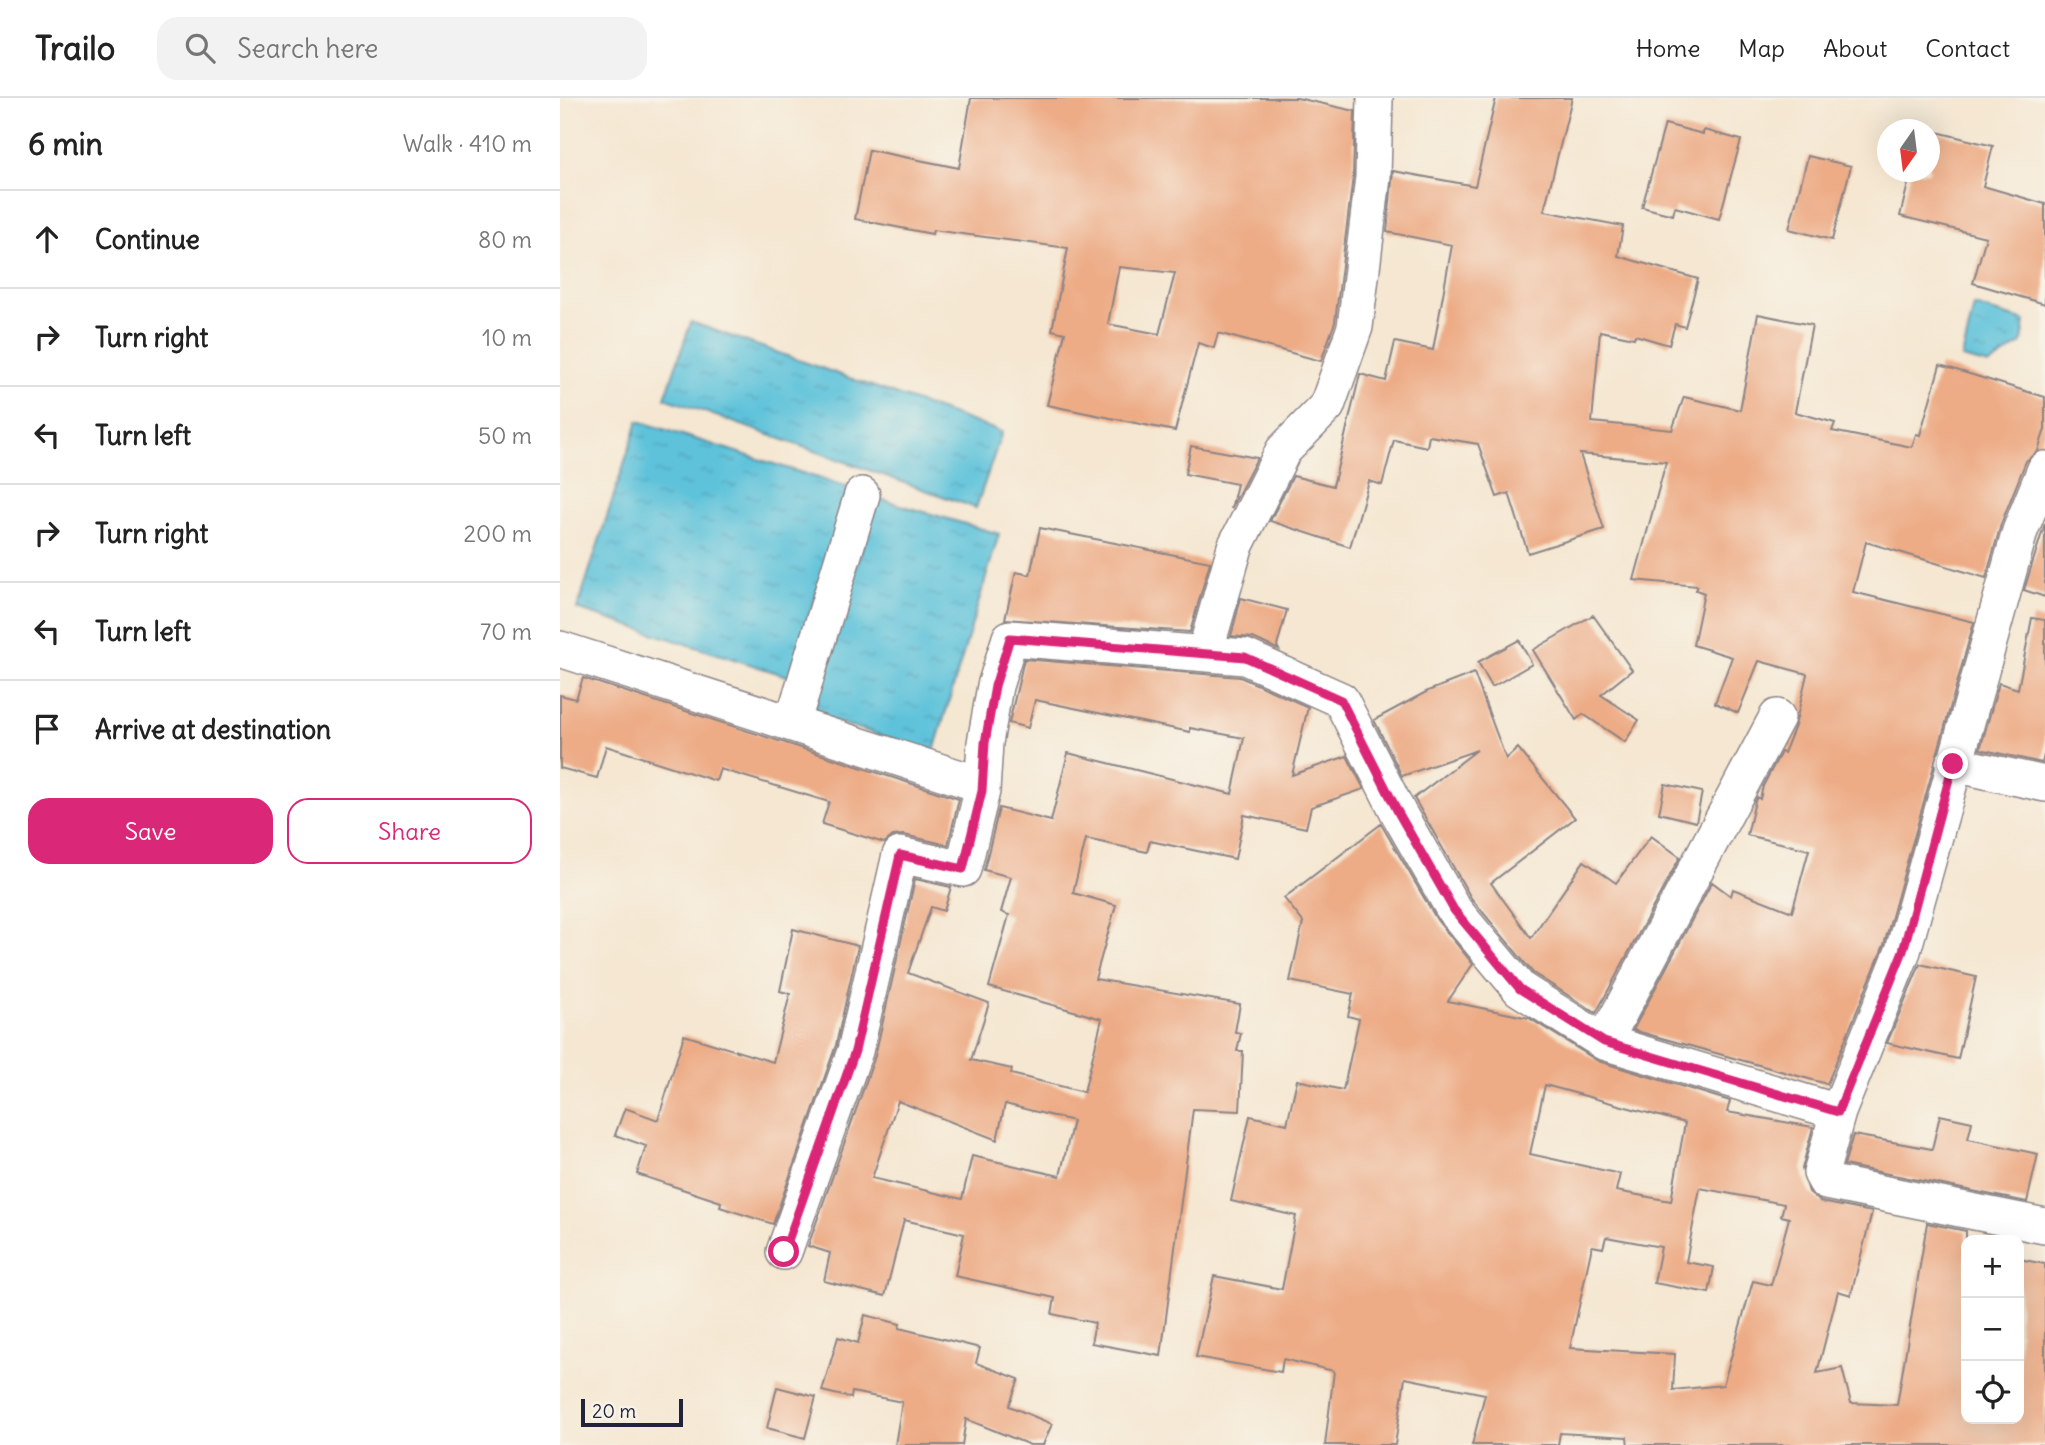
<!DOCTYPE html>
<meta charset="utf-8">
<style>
body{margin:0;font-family:Delius,sans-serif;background:#f2f2f2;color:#222}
.controls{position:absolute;right:21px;bottom:21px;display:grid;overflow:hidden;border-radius:14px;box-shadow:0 7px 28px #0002}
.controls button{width:63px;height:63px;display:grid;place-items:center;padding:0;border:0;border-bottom:2px solid #e0e0e0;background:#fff;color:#222;font:35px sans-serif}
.compass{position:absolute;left:1317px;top:21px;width:63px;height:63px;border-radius:50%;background:#fff;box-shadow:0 7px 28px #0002;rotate:194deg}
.scale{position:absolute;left:21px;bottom:18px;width:102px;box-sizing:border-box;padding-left:7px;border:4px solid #22223b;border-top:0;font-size:19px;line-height:24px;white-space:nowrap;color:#22223b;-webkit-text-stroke:5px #f7f3e8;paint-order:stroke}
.stop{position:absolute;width:21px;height:21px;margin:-16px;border:5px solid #db2777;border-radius:50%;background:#fff}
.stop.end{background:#db2777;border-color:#fff;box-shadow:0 2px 7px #0008}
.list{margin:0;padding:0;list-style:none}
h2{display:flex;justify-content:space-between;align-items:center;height:91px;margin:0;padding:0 28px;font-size:30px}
h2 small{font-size:23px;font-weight:400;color:#767676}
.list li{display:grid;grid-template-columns:46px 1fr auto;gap:21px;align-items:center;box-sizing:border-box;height:98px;padding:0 28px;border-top:2px solid #e0e0e0}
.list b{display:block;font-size:26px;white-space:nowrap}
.list em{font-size:23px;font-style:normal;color:#767676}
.actions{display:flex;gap:14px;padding:21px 28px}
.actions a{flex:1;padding:16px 0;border:2px solid #db2777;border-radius:21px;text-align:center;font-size:24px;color:#db2777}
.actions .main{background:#db2777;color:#fff}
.icon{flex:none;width:38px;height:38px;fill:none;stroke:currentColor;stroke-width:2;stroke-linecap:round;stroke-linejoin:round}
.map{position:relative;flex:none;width:1485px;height:1347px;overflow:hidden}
header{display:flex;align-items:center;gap:42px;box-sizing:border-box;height:98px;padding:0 35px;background:#fff;border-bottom:2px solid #e0e0e0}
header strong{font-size:33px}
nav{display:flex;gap:38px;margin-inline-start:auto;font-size:24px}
.search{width:490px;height:63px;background:#f2f2f2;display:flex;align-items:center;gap:18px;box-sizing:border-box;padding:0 24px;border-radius:21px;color:#767676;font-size:26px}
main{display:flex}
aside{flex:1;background:#fff}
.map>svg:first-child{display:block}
.water{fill:url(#water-ripples);stroke:#40728a;stroke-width:2}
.building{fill:#edac86;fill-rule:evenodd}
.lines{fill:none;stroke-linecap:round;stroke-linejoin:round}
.minor-casing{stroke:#8c8486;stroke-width:38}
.minor{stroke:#fff;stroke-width:35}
.route{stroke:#db2777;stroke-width:9}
</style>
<header>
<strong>Trailo</strong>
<div class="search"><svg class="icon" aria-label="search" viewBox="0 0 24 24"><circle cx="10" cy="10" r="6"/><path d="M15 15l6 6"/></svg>Search here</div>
<nav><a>Home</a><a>Map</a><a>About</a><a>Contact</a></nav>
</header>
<main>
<aside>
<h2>6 min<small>Walk · 410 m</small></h2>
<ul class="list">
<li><svg class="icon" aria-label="ahead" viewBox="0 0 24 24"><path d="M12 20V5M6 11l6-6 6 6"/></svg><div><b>Continue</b></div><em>80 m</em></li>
<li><svg class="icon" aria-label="right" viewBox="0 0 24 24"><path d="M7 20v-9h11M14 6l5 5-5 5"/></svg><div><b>Turn right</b></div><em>10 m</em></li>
<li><svg class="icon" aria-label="left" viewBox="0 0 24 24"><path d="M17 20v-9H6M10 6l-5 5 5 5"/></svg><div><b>Turn left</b></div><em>50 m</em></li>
<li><svg class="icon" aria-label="right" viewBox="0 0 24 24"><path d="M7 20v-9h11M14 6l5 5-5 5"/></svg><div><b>Turn right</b></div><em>200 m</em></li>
<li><svg class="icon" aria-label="left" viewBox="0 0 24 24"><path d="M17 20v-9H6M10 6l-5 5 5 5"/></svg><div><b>Turn left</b></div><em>70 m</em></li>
<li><svg class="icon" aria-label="arrive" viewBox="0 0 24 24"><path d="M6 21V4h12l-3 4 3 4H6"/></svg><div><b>Arrive at destination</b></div></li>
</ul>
<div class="actions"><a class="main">Save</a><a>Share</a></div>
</aside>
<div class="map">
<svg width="1485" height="1347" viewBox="0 0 1485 1347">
<defs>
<pattern id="water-ripples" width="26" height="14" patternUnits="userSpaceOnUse" patternTransform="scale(1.75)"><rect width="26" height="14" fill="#5dc2da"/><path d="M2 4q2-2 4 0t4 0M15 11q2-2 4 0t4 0" fill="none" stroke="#51a6bc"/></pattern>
</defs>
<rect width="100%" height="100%" fill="#f7f3e8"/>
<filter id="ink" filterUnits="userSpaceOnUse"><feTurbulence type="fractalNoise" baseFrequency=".0143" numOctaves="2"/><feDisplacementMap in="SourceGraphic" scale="14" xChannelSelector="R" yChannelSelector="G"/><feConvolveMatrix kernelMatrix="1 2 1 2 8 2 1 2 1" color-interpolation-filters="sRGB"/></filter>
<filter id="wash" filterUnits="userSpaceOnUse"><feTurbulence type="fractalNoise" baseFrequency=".00686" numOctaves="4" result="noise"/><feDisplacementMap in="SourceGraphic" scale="28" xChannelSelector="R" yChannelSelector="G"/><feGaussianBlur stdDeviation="1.57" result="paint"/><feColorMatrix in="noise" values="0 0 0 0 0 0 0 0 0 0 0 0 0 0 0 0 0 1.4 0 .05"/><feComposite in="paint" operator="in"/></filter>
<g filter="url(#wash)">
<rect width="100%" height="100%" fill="#f5e7d1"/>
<!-- water -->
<path class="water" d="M1414,208L1465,223L1462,245L1429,267L1402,260Z
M131,224L442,334L416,410L105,300Z
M78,323L290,390L230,579L17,511Z
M317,400L439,436L374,653L252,617Z"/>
<g id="blocks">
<!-- building -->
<path class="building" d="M411,0H737L795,13L793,78L775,224L761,263L658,235L654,250L638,245L615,333L487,307L505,235L492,232L508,150L373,132L372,136L295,121L309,52L399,70ZM559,169L615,175L599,236L548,226Z
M936,0H1012L984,113L1063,128L1058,158L1138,181L1125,229L1115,226L1109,247L1075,237L1074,240L1040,233L1032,324L1112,332L1124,299L1180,312L1198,216L1252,227L1235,314L1275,325L1272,333L1352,349L1356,336L1360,337L1380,267L1485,299V331L1478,353L1466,363L1441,426L1426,480L1306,444L1293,494L1414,524L1324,847L1267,986L1073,932L1152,784L1171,798L1173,791L1232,814L1249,752L1187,737L1195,703L1197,699L1200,701L1203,688L1221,654L1224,655L1235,628L1247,576L1199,563L1178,615L1155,605L1172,559L1133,547L1144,495L1136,492L1138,488L1074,482L1106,364L1020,356L1044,431L968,455L949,395L937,399L918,346L869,338L867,349L834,342L822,387L809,383L790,449L710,423L733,378L773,388L800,276L826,283L835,244L873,252L892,147L827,134L833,73L915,88Z
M1105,26L1143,36L1144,32L1181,42L1159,121L1115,109L1113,117L1082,109Z
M1369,32L1433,48L1423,88L1485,106V206L1413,185L1426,139L1340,118L1351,74H1369Z
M1248,58L1291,68L1272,142L1229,131Z
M631,348L697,360L671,411L677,386L625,376Z
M1485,425V499L1464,492Z
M480,430L650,464L630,534L445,521L456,474L470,477Z
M681,500L727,512L717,548L719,552L693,540L671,538Z
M1033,517L1072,572L1041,597L1079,622L1065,644L1023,616L1016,622L973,552Z
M1472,520L1485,522V653L1482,665L1420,651L1439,585L1458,591Z
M959,542L972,566L932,589L918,564Z
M464,561L680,579L748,609L732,677L787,658L804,691L751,709L746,730L684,717L675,761L590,743L587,754L526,741L513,795L556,807L535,881L680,906L675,934L681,935L677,953H683L680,1013L633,1011L601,1258L531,1245L535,1225L492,1216L495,1200L395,1178L404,1136L344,1122L325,1198L264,1183L270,1155L248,1148L315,958L355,781L391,789L384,813L371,809L348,875L429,905L411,962L452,971L451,976L524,994L542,921L429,889L449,817L441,814L451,779L424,772L439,710L491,723L508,655L672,696L684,640L630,630V634L475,602L468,630L449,625ZM338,1003L437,1042L445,1006L513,1023L500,1078L412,1058L402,1101L312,1080Z
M914,575L946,661L958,650L1015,720L931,785L971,840L1024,763L1056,785L1091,738L1120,759L1036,915L973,875L911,800L854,700L917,652L842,678L814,622L868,593Z
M23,580L399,701L388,747L344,737L333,738L324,745L262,726L269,704L160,671L156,683L46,648L37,680L0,670V597L16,601Z
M1105,686L1142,694L1136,724L1099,715Z
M821,726L877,822L913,866L888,903L969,920L1038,963L1170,1003L1167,1014L1253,1029L1242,1071L1249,1094L1261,1104L1312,1114L1291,1197L1278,1193L1257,1275L1282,1270L1291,1305L1337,1307L1367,1125L1406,1133V1321H1459V1161L1485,1166V1347H1068L1067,1339L1000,1335L998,1347H912L925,1296L845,1280L835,1347H765L774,1273L723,1261L721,1274L636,1259L654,1178L722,1191L736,1118L671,1103L690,1018L727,1026L737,982L783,992L799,921L788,918L793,896L730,883L743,824L724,800ZM985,987L1125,1025L1111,1103L1056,1093L1060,1076L970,1056ZM1140,1090L1224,1106L1221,1118L1229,1120L1211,1187L1193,1183L1163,1287L1113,1292L1115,1256L1010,1250L1032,1148L1043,1150L1046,1139L1101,1149L1094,1185L1149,1195L1154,1169L1126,1164Z
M233,831L298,848L276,947L213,1126L160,1109L161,1104L77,1076L86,1048L55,1037L65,1010L98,1022L124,937L213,964L230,896L220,893Z
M1360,866L1416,879L1398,961L1327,945Z
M1380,1017L1412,1024L1408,1041L1478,1056L1467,1104L1284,1067L1293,1037L1372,1051Z
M305,1217L340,1226L339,1230L420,1250L416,1265L459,1281L449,1308L492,1326L483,1347H470L406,1321L402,1347H335L342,1304L292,1294L291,1300L262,1293L278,1239L298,1245Z
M217,1289L256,1299L245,1340L207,1330Z"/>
</g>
</g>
<g filter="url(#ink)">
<use href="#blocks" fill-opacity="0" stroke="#8c8486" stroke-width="2"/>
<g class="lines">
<defs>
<path id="minor" d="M0,551L422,687
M645,555L675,449L723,353L767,308L795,229L813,79L815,0
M232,626L302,397
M1393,666L1485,686
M1044,944L1217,619
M1278,1014L1343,853L1460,433L1485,371
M224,1154L295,953L340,757L403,771L422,693L425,645L435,588L450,540L685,559L781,602L839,716L894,812L960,891L1044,944L1278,1014L1261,1075L1266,1084L1485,1128"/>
</defs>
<!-- minor casing -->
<use href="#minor" class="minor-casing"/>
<!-- minor -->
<use href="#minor" class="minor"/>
</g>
</g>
<g class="lines" filter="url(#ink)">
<!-- route -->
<path class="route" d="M224,1154L295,953L340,757L403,771L422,693L425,645L435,588L450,540L685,559L781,602L839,716L894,812L960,891L1044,944L1278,1014L1343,853L1393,666"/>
</g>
</svg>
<div class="controls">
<button>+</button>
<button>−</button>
<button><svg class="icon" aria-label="locate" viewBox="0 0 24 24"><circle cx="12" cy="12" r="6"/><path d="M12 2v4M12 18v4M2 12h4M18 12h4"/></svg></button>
</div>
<svg class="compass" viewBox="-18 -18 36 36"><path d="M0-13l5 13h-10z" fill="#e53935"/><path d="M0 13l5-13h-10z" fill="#767676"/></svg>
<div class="scale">20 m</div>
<div class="stop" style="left:224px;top:1154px"></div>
<div class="stop end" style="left:1393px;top:666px"></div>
</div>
</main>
